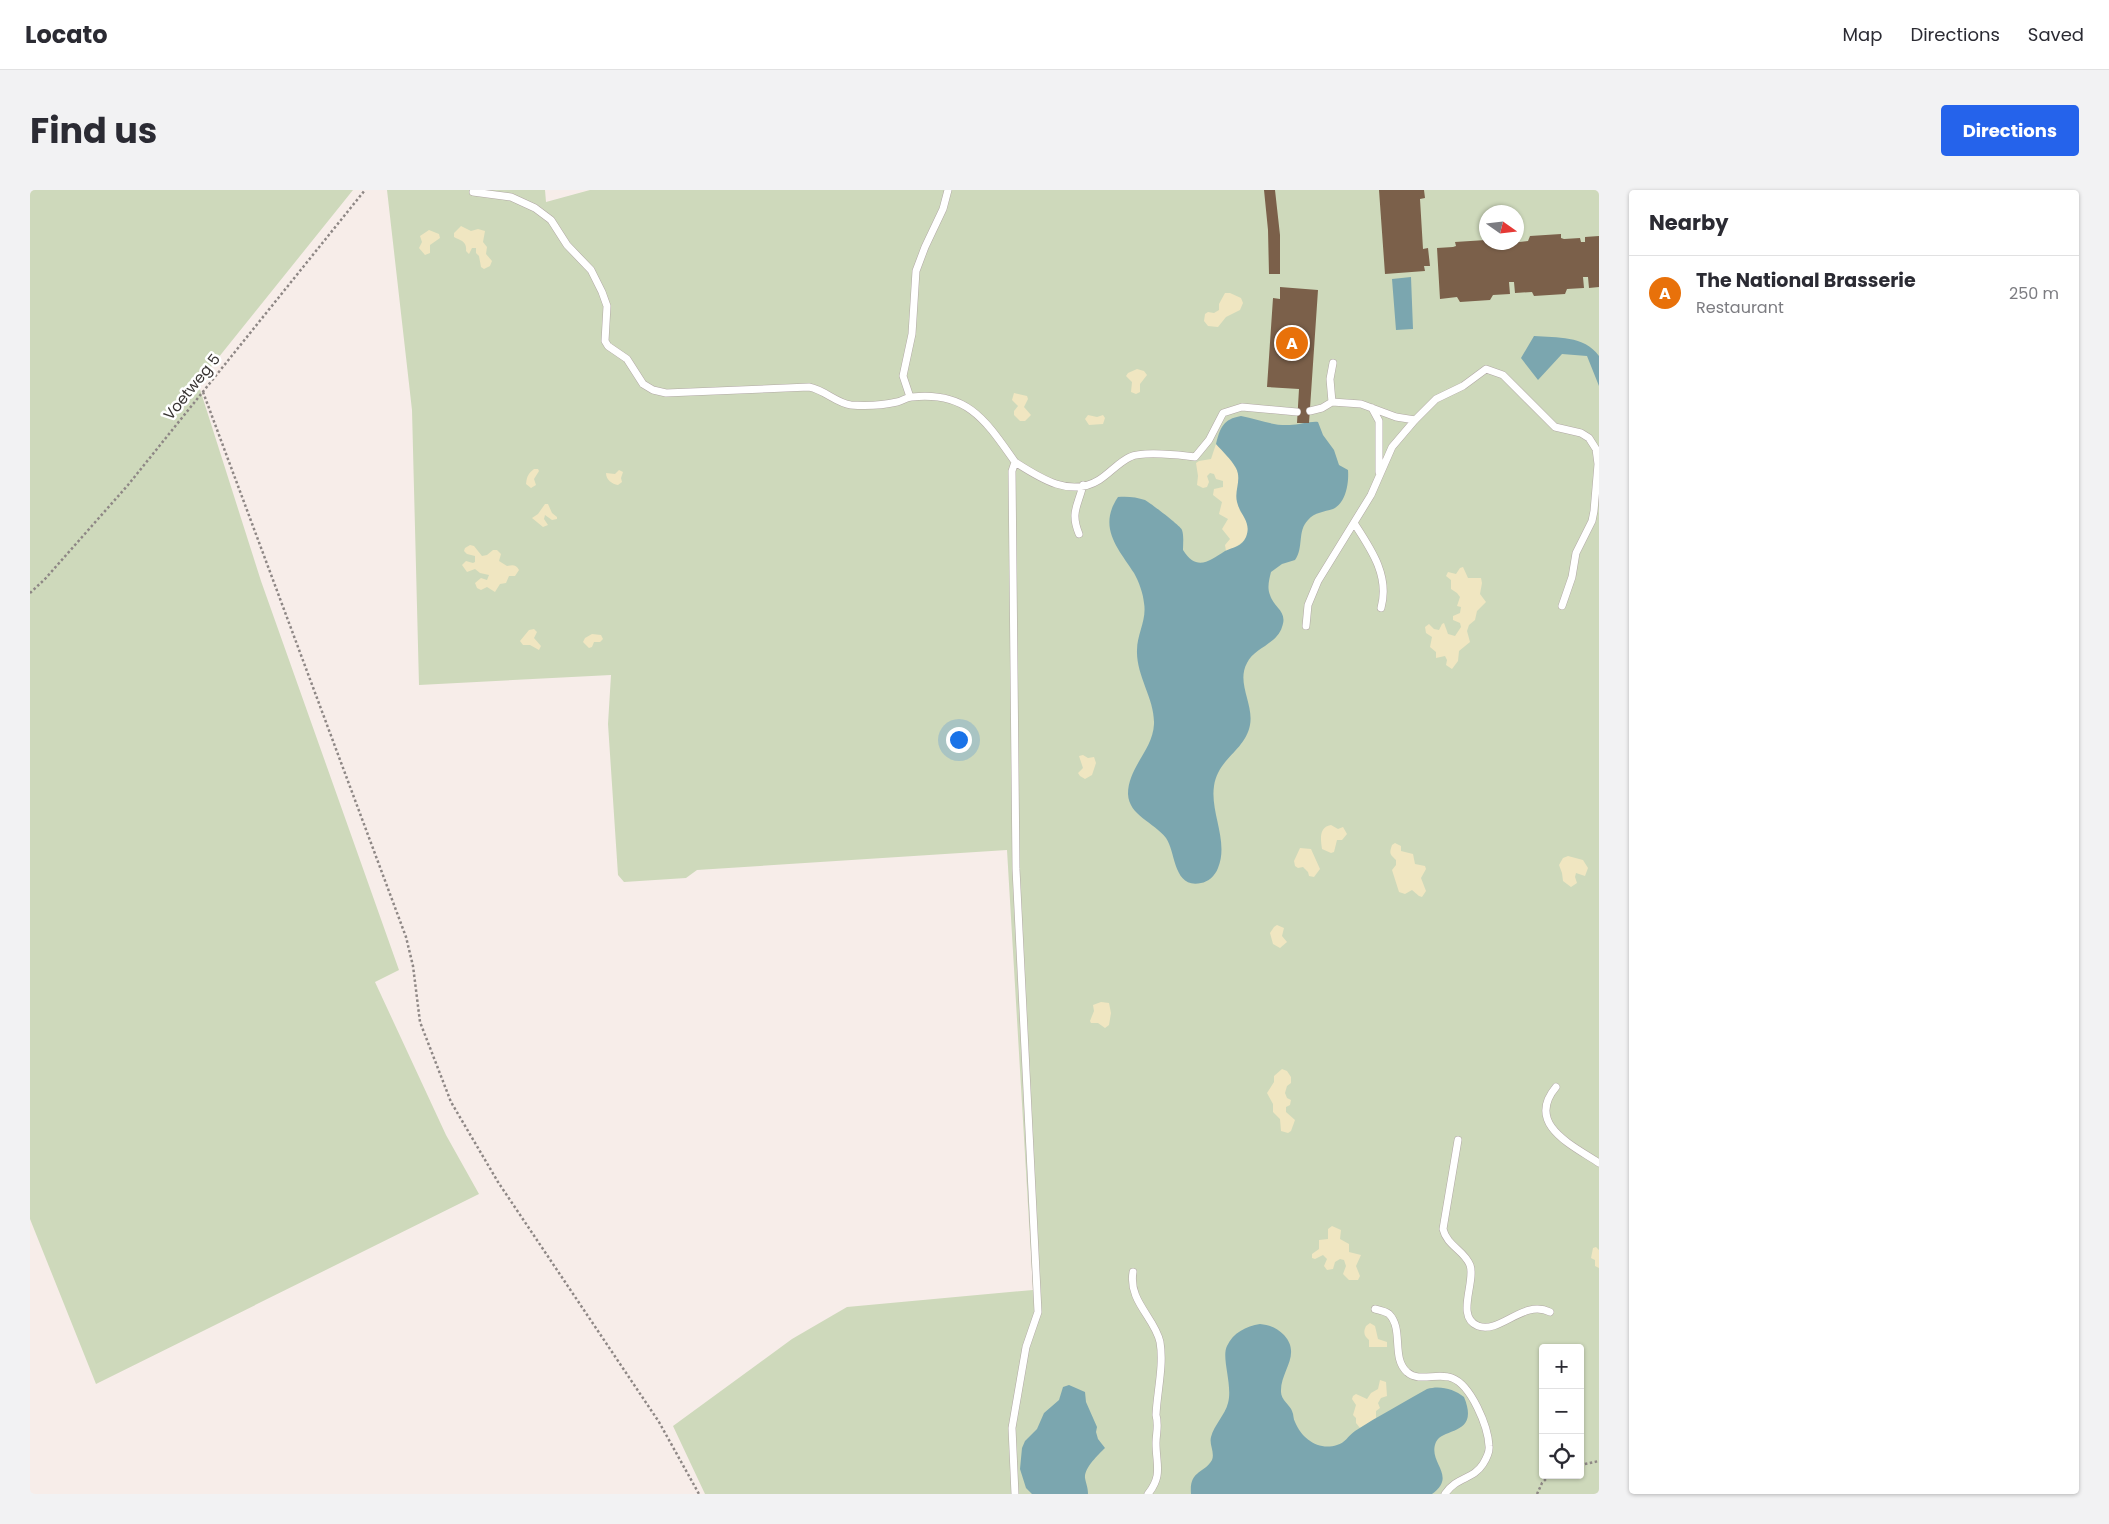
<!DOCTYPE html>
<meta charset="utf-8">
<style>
body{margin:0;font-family:Poppins,sans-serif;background:#f2f2f3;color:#2b2b33}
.controls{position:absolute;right:15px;bottom:15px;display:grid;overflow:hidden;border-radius:5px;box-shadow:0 1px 4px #0004}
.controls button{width:45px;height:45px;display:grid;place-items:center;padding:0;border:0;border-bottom:1px solid #e1e1e2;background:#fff;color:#2b2b33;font:25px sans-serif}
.compass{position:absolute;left:1449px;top:15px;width:45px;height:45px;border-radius:50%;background:#fff;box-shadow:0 1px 4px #0004;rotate:104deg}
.you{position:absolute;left:928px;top:549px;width:18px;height:18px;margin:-12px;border:4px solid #fff;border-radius:50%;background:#1a73e8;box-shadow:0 0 0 8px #1a73e833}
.badge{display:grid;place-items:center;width:32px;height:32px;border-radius:50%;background:#2563eb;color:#fff;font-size:16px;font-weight:700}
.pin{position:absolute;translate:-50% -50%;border:2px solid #fff;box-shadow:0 1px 5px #0006}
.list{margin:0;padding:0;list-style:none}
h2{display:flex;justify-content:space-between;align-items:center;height:65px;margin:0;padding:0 20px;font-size:21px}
h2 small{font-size:16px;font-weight:400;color:#7c7c81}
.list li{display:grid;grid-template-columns:32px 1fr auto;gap:15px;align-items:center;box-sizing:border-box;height:75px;padding:0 20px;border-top:1px solid #e1e1e2}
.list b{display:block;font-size:19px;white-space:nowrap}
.list p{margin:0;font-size:16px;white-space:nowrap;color:#7c7c81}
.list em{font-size:16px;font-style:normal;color:#7c7c81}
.icon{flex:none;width:28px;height:28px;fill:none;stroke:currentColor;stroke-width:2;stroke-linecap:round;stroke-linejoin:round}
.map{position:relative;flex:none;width:1569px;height:1304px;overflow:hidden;border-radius:5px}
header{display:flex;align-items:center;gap:30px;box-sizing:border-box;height:70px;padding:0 25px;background:#fff;border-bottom:1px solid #e1e1e2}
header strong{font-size:24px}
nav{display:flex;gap:28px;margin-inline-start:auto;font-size:18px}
.intro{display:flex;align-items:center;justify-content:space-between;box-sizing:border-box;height:120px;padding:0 30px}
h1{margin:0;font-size:35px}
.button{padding:12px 22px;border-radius:5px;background:#2563eb;color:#fff;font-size:18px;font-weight:700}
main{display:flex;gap:30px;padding:0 30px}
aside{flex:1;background:#fff;border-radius:5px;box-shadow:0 1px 4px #0004}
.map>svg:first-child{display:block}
.green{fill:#ced9bb;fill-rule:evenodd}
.sand{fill:#f0e6c1}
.water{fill:#7ba6af}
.building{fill:#7b604a}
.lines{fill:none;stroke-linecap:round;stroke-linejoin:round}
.lane-casing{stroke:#b1a8a5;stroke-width:8}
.path{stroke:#8e8785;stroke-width:2.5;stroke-dasharray:2.5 2.5;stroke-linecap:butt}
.lane{stroke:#fff;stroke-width:7}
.labels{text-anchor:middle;stroke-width:5;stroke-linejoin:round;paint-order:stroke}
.street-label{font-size:15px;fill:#383433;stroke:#fff}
</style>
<header>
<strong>Locato</strong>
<nav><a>Map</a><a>Directions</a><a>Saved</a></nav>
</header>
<div class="intro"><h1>Find us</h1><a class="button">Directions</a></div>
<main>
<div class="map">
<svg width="1569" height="1304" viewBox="0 0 1569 1304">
<rect width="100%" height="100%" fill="#f7ede9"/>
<!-- green -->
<path class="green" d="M0,0H323L168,193L231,391L369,780L345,792L416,945L449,1004L66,1194L0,1029Z
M357,0H515L516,12L560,0H1569V1304H675L643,1236L762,1149L817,1117L1003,1100L977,660L667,680L656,688L594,692L588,685L578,534L581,485L389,495L382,220ZM1456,22H1486V52H1456ZM1513,1158H1550V1285H1513Z"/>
<!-- sand -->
<path class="sand" d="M431,36L441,41L448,39L455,41L453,52L457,57L456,64L462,71L460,76L454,79L451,77L449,66L446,63V58H442L439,64L436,61C437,51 431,51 424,47V43Z
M399,40L409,44L410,48L400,55V63L395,65L389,58L392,52L390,46Z
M1195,103H1200L1211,108L1213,113L1210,120L1196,127L1188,137L1178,136L1174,131L1175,124L1178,122L1184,123L1189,120V114Z
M1107,179L1114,181L1117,185L1110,194V202L1106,204L1101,202L1102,192L1096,186L1098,183Z
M984,203L997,206L998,209L994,217L1001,225L995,231H990L984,225V221L988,216L982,210Z
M1058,225L1067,227L1073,225L1075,228L1073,234L1059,235L1055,229Z
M1186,254C1194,263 1210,277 1209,290C1208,299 1207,312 1210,321C1212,324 1215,327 1217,330C1224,347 1209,357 1196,361L1195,355L1200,349L1192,339L1198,329L1189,324L1192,312L1183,305L1184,299L1193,297V291L1186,289L1184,284L1180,283L1177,286L1179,292L1177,297L1173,298L1167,295L1168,286L1166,273L1169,271L1181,269Z
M504,279H508L509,281L504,289L506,295L501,298L496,294C497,286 498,284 504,279Z
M589,280L593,282L591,288L592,292L588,295C582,294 576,290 576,283L585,284Z
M515,314H518L522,323L527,327V329L522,330L515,325L514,329L518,335L513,337L502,328L508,324Z
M440,355L444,356L452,366L457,365L463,360H467L471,364L469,371L477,376C482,375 486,374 489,380L485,386H479L476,393L470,394L465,402L457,397L451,400L447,398L445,393L451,388L457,390L459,385L450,383L445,379L437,382L432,375L436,371L443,373L445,372V366L437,364L434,361L435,358Z
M1433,377L1438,388H1451L1452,393L1450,404L1456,412L1447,421L1445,430L1439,435L1437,441L1440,452L1429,461L1428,471L1422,479L1416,475L1417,470L1415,466L1406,468V462L1400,457L1402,447L1396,443L1395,437L1399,434L1404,439L1409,440L1412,434L1414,433L1418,444L1425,446L1431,437L1430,433L1423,430V426L1430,423L1431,417L1427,416L1430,407L1427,403L1421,399V390L1416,386L1418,382L1426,384L1430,378Z
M504,439L507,442L504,448L511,456L509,460L500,455H493L490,451L499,440Z
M562,444L571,445L573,449L570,452H564L562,457L559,458L553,452L555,448Z
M1053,565L1058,568L1064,567L1066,573L1062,585L1055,589L1050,586L1048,583L1053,578L1049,566Z
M1301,635L1308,639L1313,637L1317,644L1312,650H1307L1304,662L1301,663L1292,659C1291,651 1288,637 1301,635Z
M1365,653L1371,656V661L1383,664L1385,674L1395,676L1396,679L1391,688L1396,701L1392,707L1389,706L1382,700L1375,704L1369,702L1362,680L1366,675V670C1360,664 1359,664 1362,655Z
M1270,658L1281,659L1290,679L1284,687L1279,686L1278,682L1273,677L1268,678L1265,676L1264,671Z
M1538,666L1553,670L1558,678L1555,686L1546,683L1545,687L1547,693L1541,697L1533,691L1532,683L1529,675L1533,668Z
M1247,735L1254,738L1252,746L1257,752L1250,758L1243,754L1240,743L1244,737Z
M1071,812L1079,813L1081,823L1079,835L1075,838L1068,833H1061L1060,831L1064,821L1063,815Z
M1252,879L1257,881L1261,887V893L1257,896L1255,903L1257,908L1261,910L1260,915L1256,917V922L1265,930L1261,941L1258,943L1251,941L1250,929L1243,922V914L1237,903L1244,892V886Z
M1302,1036L1311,1040L1310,1049L1319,1054V1062L1331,1065L1326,1076L1330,1086L1328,1090H1319L1313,1084L1316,1076L1314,1070L1310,1069L1305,1072L1303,1079L1297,1080L1294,1076L1297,1069L1293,1065L1285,1069L1282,1068V1064L1289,1059V1050L1298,1049V1039Z
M1566,1057L1569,1060V1078L1565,1076V1070L1561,1068L1563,1058Z
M1340,1133L1345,1136L1348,1149L1357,1152V1157H1339V1150C1334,1146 1333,1142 1336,1136Z
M1350,1190L1356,1192L1357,1206L1351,1208L1348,1213L1350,1218L1346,1221V1229L1330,1238L1326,1233V1228L1323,1225L1326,1215L1322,1209L1323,1206L1326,1204L1337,1209L1341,1203L1348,1199Z"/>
<!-- water -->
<path class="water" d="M1381,87L1383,139L1366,140L1362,89Z
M1504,146C1527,148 1554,145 1569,166V196L1557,166L1532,164L1508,190L1491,168Z
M1211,226C1228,229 1242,236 1260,235C1268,235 1281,231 1288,232L1293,245L1304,260L1309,275L1318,280C1319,293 1316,313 1303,319C1294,322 1285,322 1278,330C1267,341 1274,358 1265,370L1252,374L1241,382C1239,390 1237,398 1240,405C1244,418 1258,421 1252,437C1247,454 1224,458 1217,473C1206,493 1224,514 1220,535C1215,561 1188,568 1184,596C1180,623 1199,651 1188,678C1185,686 1178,692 1171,693C1143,699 1146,662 1136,648C1124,632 1099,626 1098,604C1098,577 1123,560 1124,534C1125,509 1106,486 1107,460C1107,444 1117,430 1114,413C1113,403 1109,392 1104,383C1089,359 1067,338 1088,307C1096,306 1107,307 1115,310C1119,312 1152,337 1152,340C1154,346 1153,354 1153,360C1167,382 1179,371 1195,361C1203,357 1212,357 1216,347C1222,332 1210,325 1207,312C1204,300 1212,290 1206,278C1201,269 1193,262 1186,254C1190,238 1193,229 1211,226Z
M1230,1134C1240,1135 1247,1138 1254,1145C1272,1165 1250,1181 1251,1202C1251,1210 1260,1215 1262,1221C1264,1225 1263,1229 1265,1232C1272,1249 1289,1261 1307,1255C1315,1253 1318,1246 1325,1241C1348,1226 1373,1213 1397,1199C1410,1195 1424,1199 1434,1207C1450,1246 1413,1237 1406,1252C1397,1273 1428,1285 1402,1304H1161C1159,1280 1174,1284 1182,1270C1185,1262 1179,1255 1181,1247C1184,1235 1195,1225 1198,1213C1203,1195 1191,1168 1197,1156C1203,1143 1216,1136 1230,1134Z
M1039,1195L1055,1202L1056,1212L1067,1237L1066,1242L1068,1249L1075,1258C1068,1265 1054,1278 1055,1288C1056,1294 1058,1297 1058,1304H1002L996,1298L990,1279L992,1258L995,1251L1007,1239L1014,1223L1029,1210L1033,1197Z"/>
<!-- building -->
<path class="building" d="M1234,0H1245L1250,45V84H1239L1238,40Z
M1349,0H1394L1395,8L1390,9L1393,59L1398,58L1400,76H1394L1395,81L1355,84Z
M1531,44V48L1534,49L1550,48L1551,52H1555V47L1569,46V97L1559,98L1558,87H1553L1554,98L1537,99L1535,104L1504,106L1502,102L1485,103L1484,92H1479L1480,104L1463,105L1460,110L1430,112L1427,107L1410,109L1407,58L1423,57L1426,56L1425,52L1456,50L1457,53L1459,54L1476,53L1477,58L1481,57V53L1498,51L1500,46Z
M1250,97L1288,100L1279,233H1267L1269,199L1237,197L1243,108L1250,109Z"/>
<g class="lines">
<defs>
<path id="lane" d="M443,2L481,7L505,18L521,30L537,55L561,80L572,102L577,116L575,151L578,156L597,169L613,194L623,200L636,203L779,197C795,200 806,213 821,215C835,216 854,215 867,212C872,211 877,207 882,207C938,201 956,231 985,272
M880,207L873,186L882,144L886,81L895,57L913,19L918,0
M1302,212L1331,214L1366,227L1385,230
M1342,218L1349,231V282
M1280,221L1292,218L1302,212L1300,189L1303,173
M1324,333C1341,359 1360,386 1351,418
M1049,344C1040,322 1048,316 1053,295
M1276,436L1278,415L1288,391L1341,305L1362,257L1385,230L1406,209L1433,196L1456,179L1473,185L1525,237L1551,243L1559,248L1566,259L1568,274L1564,321L1562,331L1546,363L1542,387L1532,416
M1526,897C1495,934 1542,955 1569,973
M1428,950L1413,1039C1417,1056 1434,1060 1440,1075C1446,1092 1425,1127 1448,1136C1471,1144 1493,1109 1520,1122
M1103,1082C1098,1111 1125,1128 1130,1152C1134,1175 1127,1202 1126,1225C1129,1236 1126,1243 1126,1253C1126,1275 1133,1285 1118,1304
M1345,1119C1349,1120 1355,1121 1359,1124C1374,1139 1361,1168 1377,1182C1389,1193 1408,1182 1422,1188C1441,1195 1458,1236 1459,1256C1460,1262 1456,1269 1453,1274C1443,1290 1427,1286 1415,1304
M985,1304L982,1238L996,1157L1008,1122L986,679L982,281L985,272C1010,288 1040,308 1069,290C1080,283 1089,272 1100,267C1112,261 1151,265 1165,267L1179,250L1193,223L1212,217L1267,222"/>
</defs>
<!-- lane casing -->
<use href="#lane" class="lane-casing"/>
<!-- path -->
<path class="path" d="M173,202L376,747L383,776L390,832L421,912L468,992L629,1232L669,1304
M0,403L15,389L98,295L335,0
M1550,1275L1569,1271
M1507,1304L1512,1293L1520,1285"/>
<!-- lane -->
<use href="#lane" class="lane"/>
</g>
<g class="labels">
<!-- street labels -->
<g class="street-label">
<text transform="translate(162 197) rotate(-51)" y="5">Voetweg 5</text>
</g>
</g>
</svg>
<div class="controls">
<button>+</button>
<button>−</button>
<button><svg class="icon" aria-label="locate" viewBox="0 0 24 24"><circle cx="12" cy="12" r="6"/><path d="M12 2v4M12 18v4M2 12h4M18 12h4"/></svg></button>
</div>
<svg class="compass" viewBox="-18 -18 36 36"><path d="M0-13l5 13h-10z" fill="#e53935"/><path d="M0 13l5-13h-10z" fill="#7c7c81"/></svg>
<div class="you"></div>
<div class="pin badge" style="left:1262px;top:153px;background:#e8710a">A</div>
</div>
<aside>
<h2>Nearby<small></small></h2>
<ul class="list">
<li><span class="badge" style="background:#e8710a">A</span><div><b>The National Brasserie</b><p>Restaurant</p></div><em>250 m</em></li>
</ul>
</aside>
</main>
